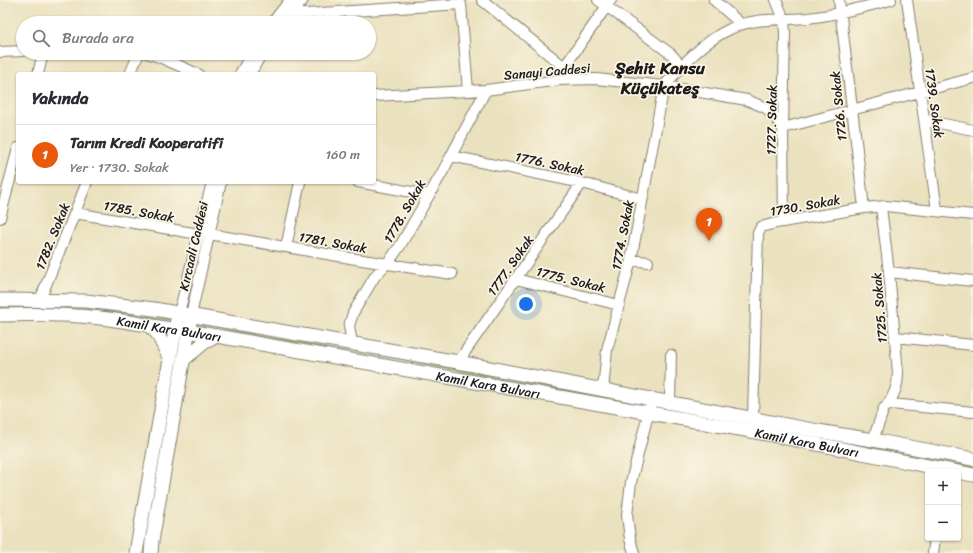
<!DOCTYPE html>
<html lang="tr">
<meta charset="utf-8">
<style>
body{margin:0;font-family:Sriracha,sans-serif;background:#f2f2f3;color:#2b2b33}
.controls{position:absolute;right:12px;bottom:12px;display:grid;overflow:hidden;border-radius:4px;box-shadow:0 1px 3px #0004}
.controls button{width:36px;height:36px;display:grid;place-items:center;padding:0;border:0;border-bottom:1px solid #e1e1e2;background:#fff;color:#2b2b33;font:20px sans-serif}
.you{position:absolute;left:526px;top:304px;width:14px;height:14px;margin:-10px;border:3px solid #fff;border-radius:50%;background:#1a73e8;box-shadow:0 0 0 6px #1a73e833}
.badge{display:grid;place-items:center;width:26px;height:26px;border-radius:50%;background:#ea580c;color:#fff;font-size:13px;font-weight:700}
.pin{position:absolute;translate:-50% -33px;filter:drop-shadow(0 1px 2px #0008)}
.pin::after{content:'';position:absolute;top:21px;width:14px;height:12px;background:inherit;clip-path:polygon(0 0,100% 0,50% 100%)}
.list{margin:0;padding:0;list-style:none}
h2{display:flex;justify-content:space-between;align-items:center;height:52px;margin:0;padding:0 16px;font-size:17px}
h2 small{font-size:13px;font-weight:400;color:#7c7c81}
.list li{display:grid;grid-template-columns:26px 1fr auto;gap:12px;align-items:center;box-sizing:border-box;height:60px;padding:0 16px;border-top:1px solid #e1e1e2}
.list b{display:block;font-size:15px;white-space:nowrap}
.list p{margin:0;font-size:13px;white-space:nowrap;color:#7c7c81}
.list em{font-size:13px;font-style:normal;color:#7c7c81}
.icon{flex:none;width:22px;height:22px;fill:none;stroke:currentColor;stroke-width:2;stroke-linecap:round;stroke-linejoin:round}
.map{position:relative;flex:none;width:973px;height:553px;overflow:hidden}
.search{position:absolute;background:#fff;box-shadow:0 1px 3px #0004;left:16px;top:16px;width:360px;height:44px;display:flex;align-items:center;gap:10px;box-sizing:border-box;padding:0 14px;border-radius:22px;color:#7c7c81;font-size:15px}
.panel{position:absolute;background:#fff;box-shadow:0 1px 3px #0004;left:16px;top:72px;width:360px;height:112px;border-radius:4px}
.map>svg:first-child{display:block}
.grass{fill:url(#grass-dots);stroke:#5e7046}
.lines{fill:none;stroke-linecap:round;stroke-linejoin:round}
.minor-casing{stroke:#837e6d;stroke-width:12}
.major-casing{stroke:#837e6d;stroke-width:15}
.minor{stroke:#fff;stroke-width:10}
.major{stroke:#fff;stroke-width:13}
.labels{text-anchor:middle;stroke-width:3.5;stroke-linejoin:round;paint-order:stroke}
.street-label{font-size:13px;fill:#1c1c1c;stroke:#fcf5e5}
.district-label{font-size:17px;font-weight:bold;fill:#1c1c1c;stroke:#fcf5e5}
</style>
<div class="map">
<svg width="973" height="553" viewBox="0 0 973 553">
<defs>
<pattern id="grass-dots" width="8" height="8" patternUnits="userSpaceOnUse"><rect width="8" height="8" fill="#a0c56f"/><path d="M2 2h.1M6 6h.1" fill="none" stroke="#89a960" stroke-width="1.8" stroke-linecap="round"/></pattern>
</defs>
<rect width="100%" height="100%" fill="#fcf5e5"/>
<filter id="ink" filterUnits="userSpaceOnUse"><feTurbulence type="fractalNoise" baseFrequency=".025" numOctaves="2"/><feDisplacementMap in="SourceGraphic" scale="8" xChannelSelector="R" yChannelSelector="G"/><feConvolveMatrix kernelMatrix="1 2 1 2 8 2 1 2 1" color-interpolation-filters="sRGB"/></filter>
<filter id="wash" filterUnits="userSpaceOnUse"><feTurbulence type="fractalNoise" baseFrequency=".012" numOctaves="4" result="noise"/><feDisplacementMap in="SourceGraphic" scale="16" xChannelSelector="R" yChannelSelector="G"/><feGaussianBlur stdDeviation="0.9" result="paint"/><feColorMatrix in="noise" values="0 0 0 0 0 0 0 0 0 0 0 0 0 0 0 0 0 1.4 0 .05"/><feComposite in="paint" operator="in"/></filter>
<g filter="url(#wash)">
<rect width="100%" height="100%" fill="#eae1be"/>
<!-- grass -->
<path class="grass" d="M0,306L95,308L172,319V322L129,315L0,309Z
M193,323L643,402L642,405L193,326Z
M658,405L973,465V469L661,409Z"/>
</g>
<g filter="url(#ink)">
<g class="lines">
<defs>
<path id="minor" d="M482,0L579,79
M598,0L671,54L681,65
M714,0L741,24
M776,0L784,19L785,34L783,128L784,222
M839,0L864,208
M907,0L937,210
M290,15L461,4L468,91
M272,23L290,0
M283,23L303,0
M0,52L23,51
M147,53L159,57L198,74
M565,66L611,0
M38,74L43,53
M130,74L139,53
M240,74L252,53
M250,74L262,53
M374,96L486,90L559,80L596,79L664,86L747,100L766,108L775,117L783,128L973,78
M925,120L973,130
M451,156L582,183L642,199
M358,182L428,195
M881,207L889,272L898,373C898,386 895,395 887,405
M75,213L199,234
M0,218L18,148
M209,234L356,259L452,274
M286,247L300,182
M631,260L648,262
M889,272L973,281
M516,279L619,305
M40,300L87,182
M179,313L212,182
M191,315L221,182
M895,337L973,345
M352,343L349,326L353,313L375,276L390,260L400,246L443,171L486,90
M458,362L582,183
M603,389L607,350L631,260L664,86C683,64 704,41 730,29C754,17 783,20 808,18C837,15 864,7 891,0
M670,402L671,355
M753,418L758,233L761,227L776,223L864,208L886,206L973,215
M873,440L884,408L891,404L973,412
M634,553L630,539L627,515L631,482L652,398
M933,553L935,538"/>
<g id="major">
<path d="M0,300L86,301L154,309L458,362L818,431L873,440L973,459"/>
<path id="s1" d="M0,315C34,314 67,314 100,318C130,321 159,328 188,331L751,431L973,475"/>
<path d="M147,324L157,333L170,359"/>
<path d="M183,360L205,342L217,336"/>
<path d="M136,553L170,359L177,320"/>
<path d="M151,553L152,541L190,322"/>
</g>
</defs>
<!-- minor casing -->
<use href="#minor" class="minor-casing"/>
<!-- major casing -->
<use href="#major" class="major-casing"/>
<!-- minor -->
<use href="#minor" class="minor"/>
<!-- major -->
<use href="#major" class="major"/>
</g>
</g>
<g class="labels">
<!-- street labels -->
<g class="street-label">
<text transform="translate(547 71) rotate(-5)" y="5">Sanayi Caddesi</text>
<text transform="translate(935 103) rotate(82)" y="5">1739. Sokak</text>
<text transform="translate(838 106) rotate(-96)" y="5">1726. Sokak</text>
<text transform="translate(771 120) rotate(-89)" y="5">1727. Sokak</text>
<text transform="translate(550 163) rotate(12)" y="5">1776. Sokak</text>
<text transform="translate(805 205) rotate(-10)" y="5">1730. Sokak</text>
<text transform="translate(139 211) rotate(10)" y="5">1785. Sokak</text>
<text transform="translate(404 211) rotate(-60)" y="5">1778. Sokak</text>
<text transform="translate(622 235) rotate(-79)" y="5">1774. Sokak</text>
<text transform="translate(52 236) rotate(-68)" y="5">1782. Sokak</text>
<text transform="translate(333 242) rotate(10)" y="5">1781. Sokak</text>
<text transform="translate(193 246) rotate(-77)" y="5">Kırcaali Caddesi</text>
<text transform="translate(510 265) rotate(-55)" y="5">1777. Sokak</text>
<text transform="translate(571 279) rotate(14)" y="5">1775. Sokak</text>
<text transform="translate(879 308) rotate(-95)" y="5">1725. Sokak</text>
<text dy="5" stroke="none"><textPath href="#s1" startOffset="170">Kamil Kara Bulvarı</textPath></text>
<text dy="5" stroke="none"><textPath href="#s1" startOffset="494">Kamil Kara Bulvarı</textPath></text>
<text dy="5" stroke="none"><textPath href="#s1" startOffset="818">Kamil Kara Bulvarı</textPath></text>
</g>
<!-- district labels -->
<g class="district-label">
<text x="660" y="74">Şehit Kansu<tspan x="660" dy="20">Küçükateş</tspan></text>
</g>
</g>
</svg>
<div class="controls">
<button>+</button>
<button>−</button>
</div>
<div class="you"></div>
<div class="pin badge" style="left:709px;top:241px">1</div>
<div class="search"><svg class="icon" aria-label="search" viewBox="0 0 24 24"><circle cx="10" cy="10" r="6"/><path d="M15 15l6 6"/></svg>Burada ara</div>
<section class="panel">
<h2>Yakında<small></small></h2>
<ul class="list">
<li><span class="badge">1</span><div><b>Tarım Kredi Kooperatifi</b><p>Yer · 1730. Sokak</p></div><em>160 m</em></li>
</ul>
</section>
</div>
